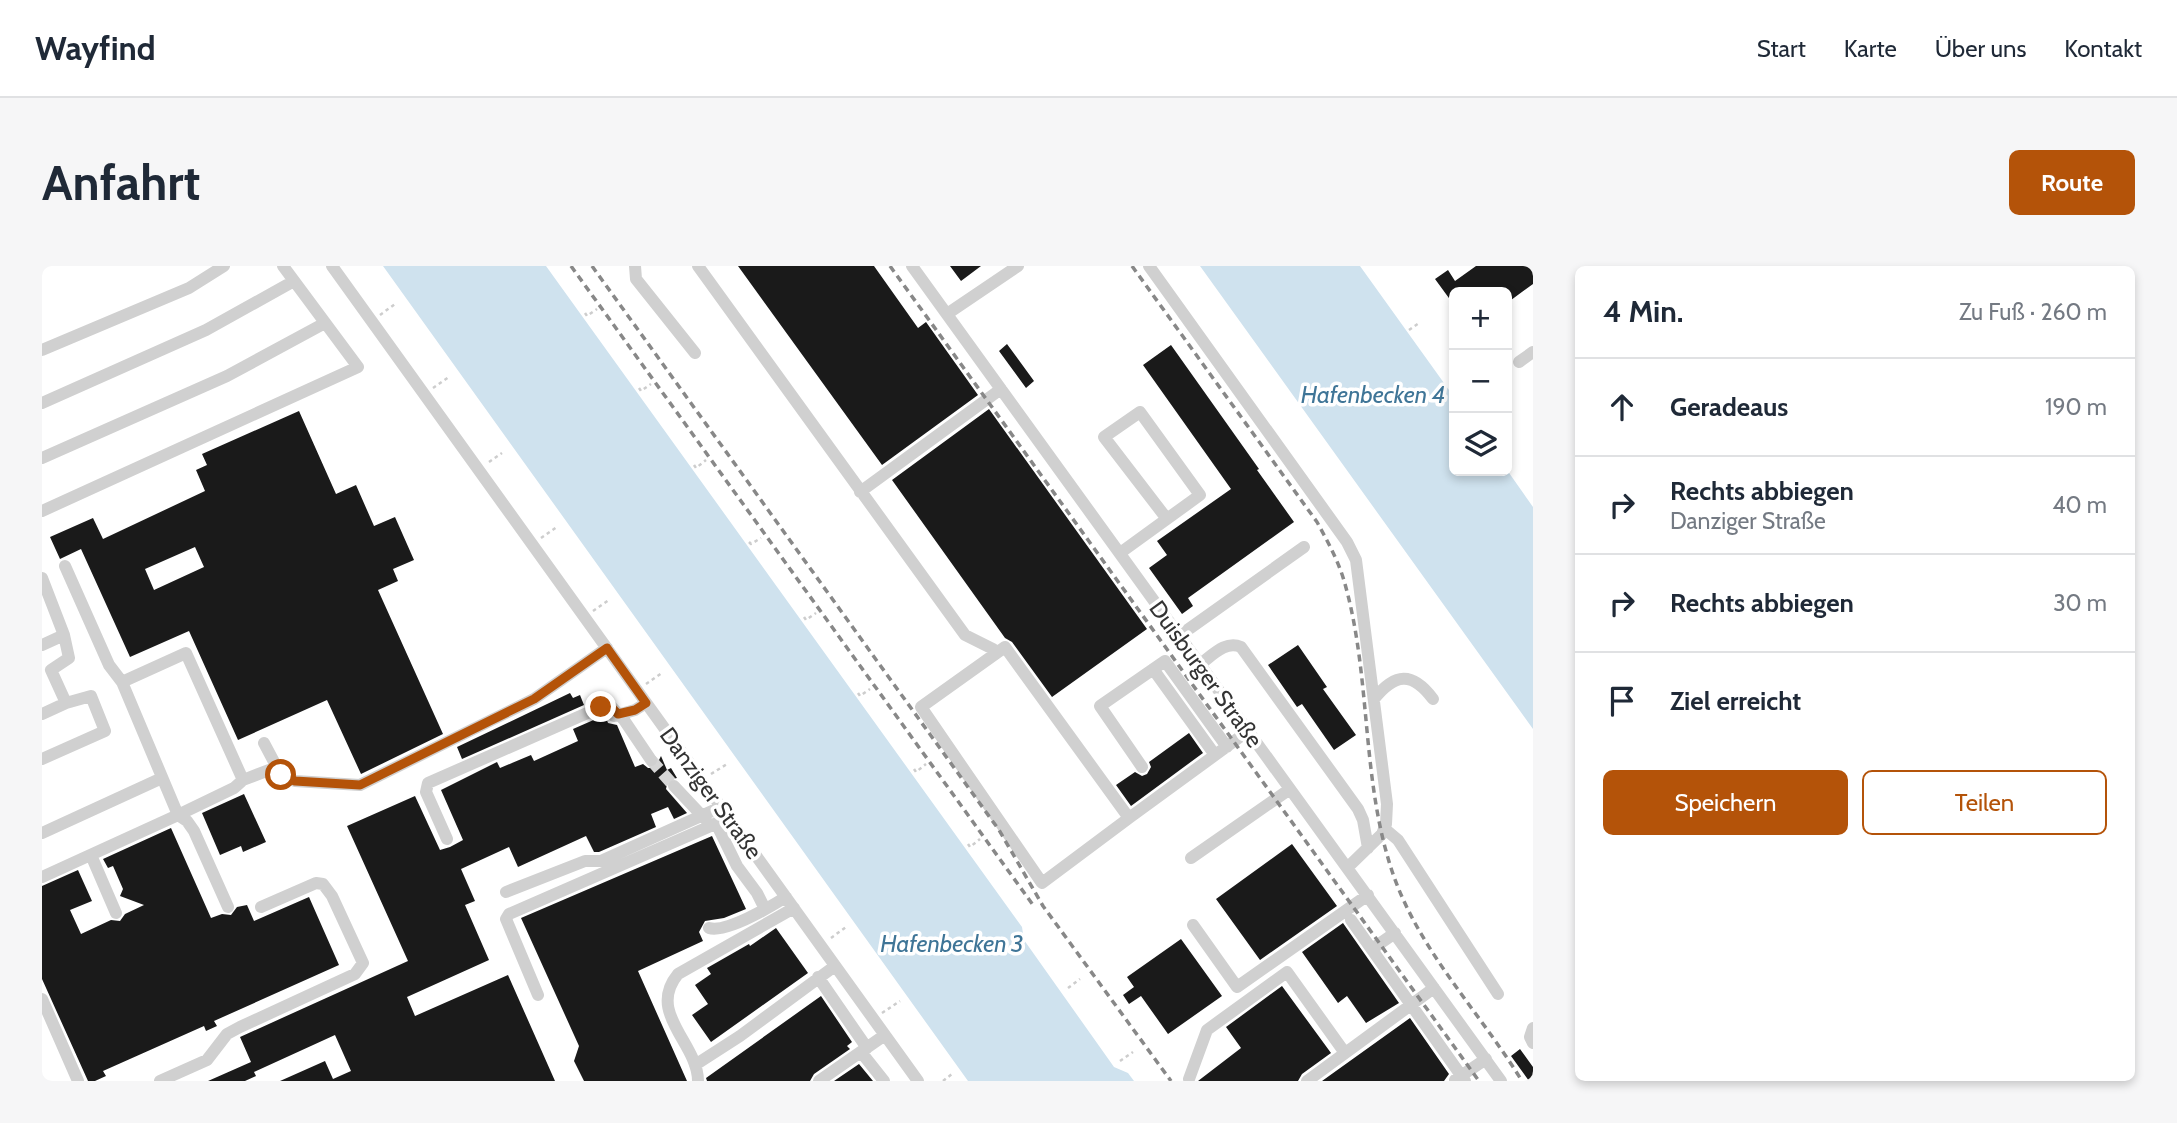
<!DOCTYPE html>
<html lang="de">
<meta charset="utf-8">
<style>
body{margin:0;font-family:Cabin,sans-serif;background:#f6f6f7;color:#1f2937}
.controls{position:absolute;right:21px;top:21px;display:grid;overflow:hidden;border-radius:10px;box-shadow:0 4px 10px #0003}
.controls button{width:63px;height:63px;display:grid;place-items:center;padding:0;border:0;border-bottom:2px solid #e0e1e3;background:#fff;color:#1f2937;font:35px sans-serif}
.stop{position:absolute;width:21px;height:21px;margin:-16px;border:5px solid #b45309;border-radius:50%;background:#fff}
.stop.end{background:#b45309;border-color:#fff;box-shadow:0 2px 7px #0008}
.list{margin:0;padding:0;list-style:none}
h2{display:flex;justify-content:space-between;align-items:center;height:91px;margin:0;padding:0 28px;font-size:30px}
h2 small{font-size:23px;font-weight:400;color:#747a83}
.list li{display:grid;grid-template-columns:46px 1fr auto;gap:21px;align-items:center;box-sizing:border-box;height:98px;padding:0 28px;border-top:2px solid #e0e1e3}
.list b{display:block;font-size:26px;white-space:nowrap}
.list p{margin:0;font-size:23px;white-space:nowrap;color:#747a83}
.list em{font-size:23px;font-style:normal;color:#747a83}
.actions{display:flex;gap:14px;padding:21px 28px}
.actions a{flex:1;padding:16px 0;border:2px solid #b45309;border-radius:10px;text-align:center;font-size:24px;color:#b45309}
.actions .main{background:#b45309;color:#fff}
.icon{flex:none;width:38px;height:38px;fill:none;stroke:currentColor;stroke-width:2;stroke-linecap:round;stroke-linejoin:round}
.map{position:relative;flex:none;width:1491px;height:815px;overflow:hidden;border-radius:10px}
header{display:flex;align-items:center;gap:42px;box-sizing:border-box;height:98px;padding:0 35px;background:#fff;border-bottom:2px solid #e0e1e3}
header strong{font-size:33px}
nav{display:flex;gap:38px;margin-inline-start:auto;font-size:24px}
.intro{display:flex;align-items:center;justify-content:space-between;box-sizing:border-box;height:168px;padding:0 42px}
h1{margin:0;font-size:49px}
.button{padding:18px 32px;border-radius:10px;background:#b45309;color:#fff;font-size:24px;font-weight:700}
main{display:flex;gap:42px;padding:0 42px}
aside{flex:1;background:#fff;border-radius:10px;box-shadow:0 4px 10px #0003}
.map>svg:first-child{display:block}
.water{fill:#cfe2ee}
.building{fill:#1a1a1a;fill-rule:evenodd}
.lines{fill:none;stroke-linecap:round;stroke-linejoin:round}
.minor-tunnel{stroke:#d6d6d6;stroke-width:12;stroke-dasharray:12 6;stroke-linecap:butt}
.path{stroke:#cdcdcd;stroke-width:2.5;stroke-dasharray:3.5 3.5;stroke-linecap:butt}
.minor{stroke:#d0d0d0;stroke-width:12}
.rail{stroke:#888;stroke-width:3.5;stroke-dasharray:7 5;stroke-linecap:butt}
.route{stroke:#b45309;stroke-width:9}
.labels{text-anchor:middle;stroke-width:7;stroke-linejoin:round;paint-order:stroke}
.street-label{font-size:23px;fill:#333;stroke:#fff}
.water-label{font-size:24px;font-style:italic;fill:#3f7597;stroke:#fff}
</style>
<header>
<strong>Wayfind</strong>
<nav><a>Start</a><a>Karte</a><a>Über uns</a><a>Kontakt</a></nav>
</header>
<div class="intro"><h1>Anfahrt</h1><a class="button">Route</a></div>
<main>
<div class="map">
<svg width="1491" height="815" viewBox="0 0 1491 815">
<rect width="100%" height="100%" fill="#fff"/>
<!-- water -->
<path class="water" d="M341,0H504L980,661L982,674L1072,801L1086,807L1092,815H926Z
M1158,0H1318L1412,131V205L1465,204L1491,241V463Z"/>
<!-- building -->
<path class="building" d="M696,0H832L876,62L884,56L936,129L840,199Z
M908,0H939L919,15Z
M1434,0H1491V18L1465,37V26H1412V39L1393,13L1406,4L1413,15Z
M965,78L992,115L984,122L957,85Z
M1129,79L1217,203L1215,204L1252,256L1146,332L1151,340L1140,348L1107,302L1125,289L1115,275L1189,223L1101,99Z
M947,143L1105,363L1010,431L970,376L963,372L850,214Z
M257,145L294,228L314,219L332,260L353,251L372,294L351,303L356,315L336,324L401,468L319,508L285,434L196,474L147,365L88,391L39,283L18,293L8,271L51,252L61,273L163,225L154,204L165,199L160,188ZM153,281L162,301L112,324L103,303Z
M1256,379L1285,421L1281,423L1314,469L1292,484L1260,438L1255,441L1226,399Z
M528,427L531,432L538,429L542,439L420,493L415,481Z
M563,449L566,457L575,459L593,501L601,498L606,502H613L619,490L625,504L629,502L635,512L626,514L624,523L645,547L632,553L626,541L609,548L614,561L557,586H552L544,570L476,601L467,581L419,603L433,635L423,639L447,694L365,731L373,750L466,709L513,815H238L283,795L291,813L309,805L293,769L212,806L214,810L203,815H166L209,796L198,771L366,695L305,560L373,530L398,584L408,581L421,574L399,524L455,496L458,502L489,489L492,495L536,475L531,463Z
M1147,467L1161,487L1089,540L1074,519L1093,506L1100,510L1105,508L1109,501L1107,496Z
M202,528L224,576L201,586L199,580L178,589L160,547Z
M129,562L169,652L180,648L189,649L195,641L205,639L212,655L267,631L297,699L172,755L175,760L164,765L162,760L61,805L64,810L53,815H46L0,713V620L36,604L50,635L28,644L39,668L69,654L78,655L83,648L102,639L78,630L81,623L71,600L66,602L61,593Z
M670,570L704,643L682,652L663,655L657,666L661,675L596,705L645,815H542L532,795L537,780L479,652Z
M1250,578L1295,640L1218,694L1174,633Z
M1301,657L1357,737L1324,757L1305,730L1296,737L1260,686Z
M734,662L766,707L669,776L650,749L666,738L653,719L669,708L665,702L707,678L708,680Z
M1139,673L1180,730L1126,768L1099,730L1087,738L1081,729L1092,721L1085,711Z
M1240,720L1289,787L1260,808L1256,815H1156L1199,782L1184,761Z
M779,730L810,776L805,780L808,783L772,808L768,815H665L664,812Z
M1368,752L1407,808L1402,815H1280Z
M1478,783L1491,801V815H1487L1469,790Z
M817,798L831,815H792Z"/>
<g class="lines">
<!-- minor-tunnel -->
<path class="minor-tunnel" d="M609,494L632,520"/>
<!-- path -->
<path class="path" d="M543,47L545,50L555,43
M338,49L353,38
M1367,64L1377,57
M391,122L407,111
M597,122L599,125L609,118
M1411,125L1412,124
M447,196L460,187
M652,199L654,202L664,194
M499,272L515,261
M707,276L709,278L719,272
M551,345L567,334
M762,351L764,354L774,347
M604,418L620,407
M816,427L818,430L828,423
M872,503L874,506L884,498
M669,508L685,498
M926,578L928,581L938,573
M789,672L804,661
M1026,722L1038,713
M840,747L858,735
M1078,795L1091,786
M901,815L910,808"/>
<!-- minor -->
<path class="minor" d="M290,0L876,815
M593,0L594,13L653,87
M656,0L923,369L951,383L953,387
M870,0L1459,815
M1107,0L1305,276L1314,294L1345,538L1344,558L1340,568L1305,602
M905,48L976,0
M0,84L147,22L182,0
M1477,96L1491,86
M0,137L164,64L252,15
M0,192L185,110L283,57
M818,226L959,123
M0,245L316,101L241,0
M1078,287L1158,229L1098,146L1062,171L1125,253
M23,300L67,399L80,416
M0,312L22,369L27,392L9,404L24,437L49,430L63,465L0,493
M1137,370L1262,281
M0,379L22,369
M1157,399C1170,390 1183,374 1199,381L1316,543L1321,554L1326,582
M1111,403L1173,489
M1332,433C1353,407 1370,405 1391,433
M0,448L24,437
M572,450L593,444L604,437
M222,477L239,509L253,515L318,519L492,433L565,382
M1100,501L1058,440L1123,395L1185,481
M201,514L235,501
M632,520L664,554
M1087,552L1000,617L879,441L963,381L1087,552L1206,465
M674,557L695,600L715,627L723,643
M1343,563L1356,574L1456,728
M0,567L120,512
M405,573L384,526L386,517L559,441L567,438L582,454L609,494
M49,589L74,647
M1149,592L1248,523
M0,611L136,549L192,522L201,514L144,387L80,416L136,549L145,555L152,565L186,641
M464,626L543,595H559L679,541
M1309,654L1423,815
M1151,659L1195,721L1326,629
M667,662C684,667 728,641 744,631
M1330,683L1353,667
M776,711L825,782
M496,729L464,653L467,648L687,552
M0,733L36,815
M1491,762L1488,771L1491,777
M819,786L842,815
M653,799L698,770L793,700
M1147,813L1165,764L1245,706L1303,787
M1413,814L1444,793
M118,815L165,794L185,768L198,761L313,708L321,697L290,630L281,618L274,617L219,641
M656,815C656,777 604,747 636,708L752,642
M777,815L843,769
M1265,815L1392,722"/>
<!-- rail -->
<path class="rail" d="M529,0L991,639
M550,0L957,564L1001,640L1129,815
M848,0L1437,815
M1090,0L1275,256C1286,276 1297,296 1303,318C1328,407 1320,504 1346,592C1370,678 1434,740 1480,815"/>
</g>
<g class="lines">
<!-- route -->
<path class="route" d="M239,509L253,515L318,519L492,433L565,382L604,437L593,444L576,448L567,439L559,441"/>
</g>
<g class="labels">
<!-- street labels -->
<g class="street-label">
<text transform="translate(1164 408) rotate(54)" y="8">Duisburger Straße</text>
<text transform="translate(669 527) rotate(54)" y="8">Danziger Straße</text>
</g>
<!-- water labels -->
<g class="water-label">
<text x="1331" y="137">Hafenbecken 4</text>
<text x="910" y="686">Hafenbecken 3</text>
</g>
</g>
</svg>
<div class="controls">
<button>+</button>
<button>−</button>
<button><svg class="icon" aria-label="layers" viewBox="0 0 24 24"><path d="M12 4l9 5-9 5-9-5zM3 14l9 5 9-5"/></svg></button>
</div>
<div class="stop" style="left:239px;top:509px"></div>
<div class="stop end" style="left:559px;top:441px"></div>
</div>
<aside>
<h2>4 Min.<small>Zu Fuß · 260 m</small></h2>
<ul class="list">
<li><svg class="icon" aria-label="ahead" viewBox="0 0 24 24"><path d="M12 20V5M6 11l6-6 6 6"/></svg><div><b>Geradeaus</b></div><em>190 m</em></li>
<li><svg class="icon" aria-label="right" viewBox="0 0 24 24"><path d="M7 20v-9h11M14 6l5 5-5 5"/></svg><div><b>Rechts abbiegen</b><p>Danziger Straße</p></div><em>40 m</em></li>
<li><svg class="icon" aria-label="right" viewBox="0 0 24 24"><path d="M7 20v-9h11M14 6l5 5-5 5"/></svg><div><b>Rechts abbiegen</b></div><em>30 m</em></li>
<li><svg class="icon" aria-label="arrive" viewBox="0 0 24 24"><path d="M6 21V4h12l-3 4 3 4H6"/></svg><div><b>Ziel erreicht</b></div></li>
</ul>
<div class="actions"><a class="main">Speichern</a><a>Teilen</a></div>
</aside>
</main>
